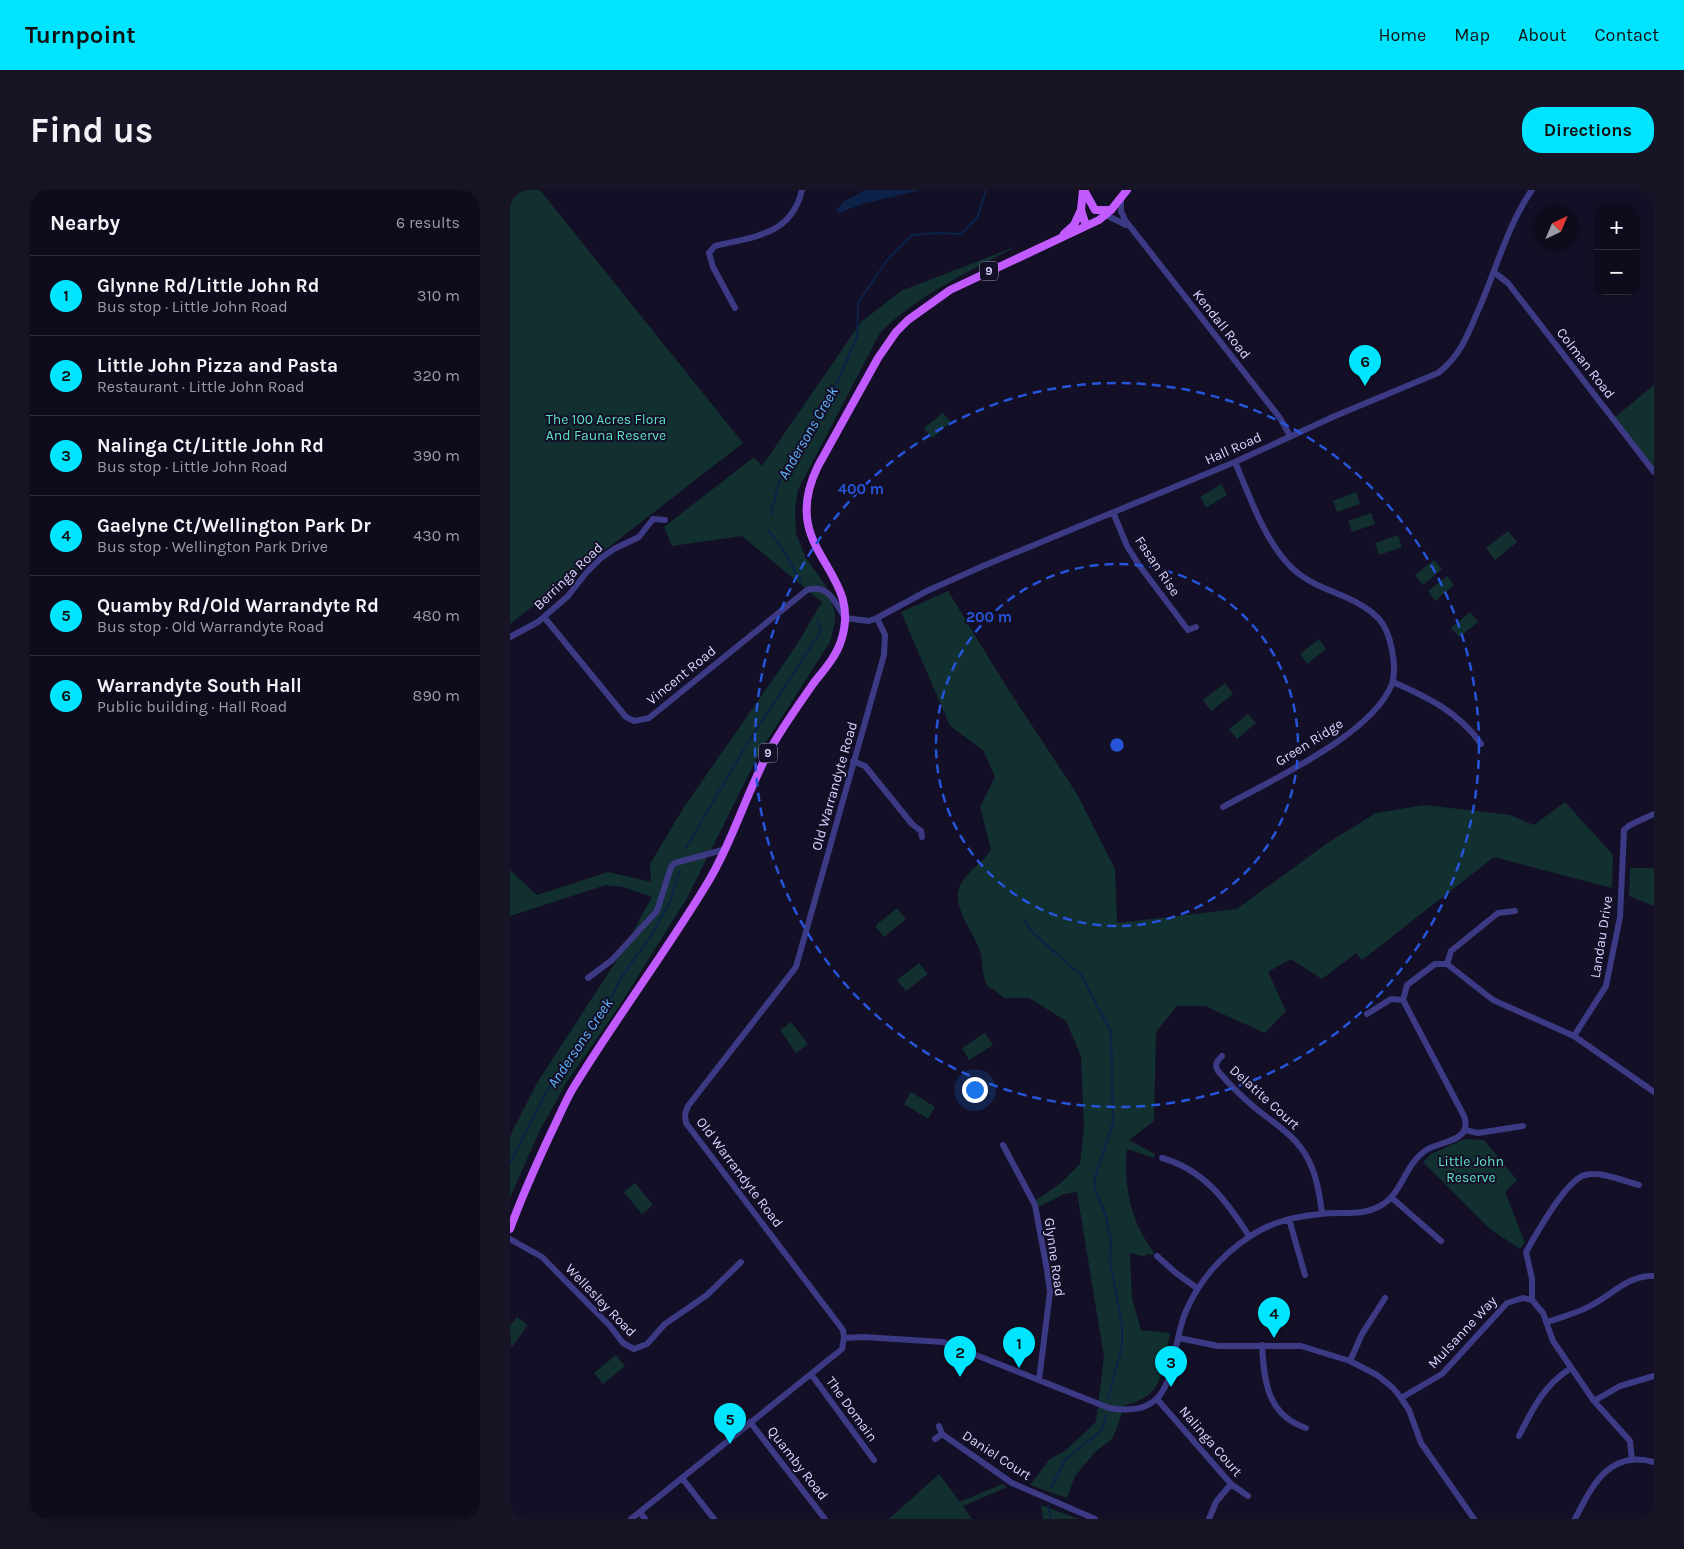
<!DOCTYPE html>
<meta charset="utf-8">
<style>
body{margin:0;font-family:Karla,sans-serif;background:#171425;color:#f1f3f6}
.controls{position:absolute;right:15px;top:15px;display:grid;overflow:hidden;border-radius:10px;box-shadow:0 2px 8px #0003}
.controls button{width:45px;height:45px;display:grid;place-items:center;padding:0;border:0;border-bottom:1px solid #2e2b3b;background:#0e0b1c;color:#f1f3f6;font:25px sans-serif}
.compass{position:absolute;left:1024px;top:15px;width:45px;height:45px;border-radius:50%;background:#0e0b1c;box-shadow:0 2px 8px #0003;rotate:44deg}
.you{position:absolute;left:464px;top:899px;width:18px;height:18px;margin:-12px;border:4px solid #fff;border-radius:50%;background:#1a73e8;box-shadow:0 0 0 8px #1a73e833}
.badge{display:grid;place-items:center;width:32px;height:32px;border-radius:50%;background:#00e5ff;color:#111;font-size:16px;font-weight:700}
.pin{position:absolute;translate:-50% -41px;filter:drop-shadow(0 1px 2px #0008)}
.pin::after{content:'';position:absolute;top:26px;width:18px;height:15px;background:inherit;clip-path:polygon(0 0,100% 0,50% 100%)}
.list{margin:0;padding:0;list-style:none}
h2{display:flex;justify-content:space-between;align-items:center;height:65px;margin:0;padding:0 20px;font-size:21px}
h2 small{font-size:16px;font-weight:400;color:#9b9ba3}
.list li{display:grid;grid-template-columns:32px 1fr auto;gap:15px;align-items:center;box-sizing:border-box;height:80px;padding:0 20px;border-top:1px solid #2e2b3b}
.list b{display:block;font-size:19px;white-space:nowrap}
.list p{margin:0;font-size:16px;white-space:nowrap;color:#9b9ba3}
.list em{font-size:16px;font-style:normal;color:#9b9ba3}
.map{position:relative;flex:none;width:1144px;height:1329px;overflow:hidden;border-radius:20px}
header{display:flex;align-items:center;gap:30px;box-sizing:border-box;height:70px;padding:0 25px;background:#00e5ff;color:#111}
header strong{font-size:24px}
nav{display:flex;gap:28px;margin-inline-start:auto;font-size:18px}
.intro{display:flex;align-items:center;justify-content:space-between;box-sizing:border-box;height:120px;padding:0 30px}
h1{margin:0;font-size:35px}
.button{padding:12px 22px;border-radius:20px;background:#00e5ff;color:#111;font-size:18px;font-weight:700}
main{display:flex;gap:30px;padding:0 30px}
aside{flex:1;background:#0e0b1c;border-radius:20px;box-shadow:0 2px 8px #0003}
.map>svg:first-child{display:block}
.green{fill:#12302f}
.water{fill:#0c2248}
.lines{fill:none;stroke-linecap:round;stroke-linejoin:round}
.stream{stroke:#0c2248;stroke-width:2}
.minor{stroke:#3d3a85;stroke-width:6}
.major{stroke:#c25bff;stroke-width:8}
.ring{fill:none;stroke:#2655da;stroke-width:2.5;stroke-dasharray:9 6}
.labels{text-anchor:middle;stroke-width:4;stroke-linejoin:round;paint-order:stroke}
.shield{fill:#130f26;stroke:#9e99be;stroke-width:1}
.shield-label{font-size:12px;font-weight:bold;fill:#d9d4ff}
.street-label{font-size:14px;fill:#d9d4ff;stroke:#130f26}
.park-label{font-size:14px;fill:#5fe0c0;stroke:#130f26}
.water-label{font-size:15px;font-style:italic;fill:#62b6ff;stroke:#130f26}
.centre{fill:#2655da;stroke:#130f26;stroke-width:2.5}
.ring-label{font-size:15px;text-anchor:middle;font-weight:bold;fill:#2655da;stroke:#130f26;stroke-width:4;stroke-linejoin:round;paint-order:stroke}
</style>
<header>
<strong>Turnpoint</strong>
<nav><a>Home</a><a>Map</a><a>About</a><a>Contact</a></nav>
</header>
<div class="intro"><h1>Find us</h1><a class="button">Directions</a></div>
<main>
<aside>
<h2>Nearby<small>6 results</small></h2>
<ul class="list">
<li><span class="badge">1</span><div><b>Glynne Rd/Little John Rd</b><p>Bus stop · Little John Road</p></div><em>310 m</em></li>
<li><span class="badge">2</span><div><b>Little John Pizza and Pasta</b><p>Restaurant · Little John Road</p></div><em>320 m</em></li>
<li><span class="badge">3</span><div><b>Nalinga Ct/Little John Rd</b><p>Bus stop · Little John Road</p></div><em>390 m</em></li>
<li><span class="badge">4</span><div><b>Gaelyne Ct/Wellington Park Dr</b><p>Bus stop · Wellington Park Drive</p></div><em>430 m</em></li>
<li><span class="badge">5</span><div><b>Quamby Rd/Old Warrandyte Rd</b><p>Bus stop · Old Warrandyte Road</p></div><em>480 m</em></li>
<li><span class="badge">6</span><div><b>Warrandyte South Hall</b><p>Public building · Hall Road</p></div><em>890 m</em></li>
</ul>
</aside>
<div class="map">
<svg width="1144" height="1329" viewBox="0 0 1144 1329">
<rect width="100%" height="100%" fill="#130f26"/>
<!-- green -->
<path class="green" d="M0,0H30L233,253L0,434Z
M507,56C461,81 407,105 370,143L288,300L285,320L286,344L296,368L316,396L325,422V432L320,452L251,560L177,708L108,818L58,890L31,938L0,1007V946L27,893L110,765L142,707L113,697L96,695L0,726V680L27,705L98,682L141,692L140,674L174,617L286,456L312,412L232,346L162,356L154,337L244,267L252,276L351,132L391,101Z
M1144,195V281L1104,228Z
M433,223L441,232L422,248L414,238Z
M711,294L717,305L696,318L690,307Z
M846,302L850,314L827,322L823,311Z
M861,323L865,334L842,342L838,331Z
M998,341L1007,352L985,370L976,358Z
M888,345L892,357L869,365L865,353Z
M924,370L932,379L913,395L905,385Z
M937,386L944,395L925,411L918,401Z
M438,401L496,496L567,604L605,679L607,733L727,719L816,654L866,623L915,615L1000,625L1024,635L1055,612L1103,665L1102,698L984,667L852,770L846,763L812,789L781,769L758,782L776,821L755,843L695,816H667L646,842L644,931L619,950L645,964L644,968L617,959C613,995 621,1033 644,1062L643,1065L636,1064L637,1067L620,1063L622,1108L631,1140L660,1143C653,1177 655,1207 615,1215L603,1248L585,1262L565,1286L557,1308L520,1295L540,1269L555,1261L586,1232L594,1167L567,1002L554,1004L529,1017L526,1010L551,993L570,974L574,937L571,866L556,831L519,808H494L483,799L479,798C471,787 474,774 470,761C464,741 438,714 452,692C459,680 473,672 481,660L470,617L485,587L473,560L440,536L391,422Z
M960,422L968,432L949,447L941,438Z
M809,449L816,459L797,474L790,464Z
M715,493L723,504L701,521L693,510Z
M738,524L746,533L727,549L719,539Z
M1120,678H1144V716L1119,706Z
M387,718L396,729L374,747L365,736Z
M409,773L418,784L396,801L387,790Z
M281,832L298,854L286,863L270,840Z
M475,843L483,855L459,870L452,858Z
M401,902L425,917L418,929L394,914Z
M955,949L974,950L1007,990L995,1002L1015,1053L1010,1059L980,1039L913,972L921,964Z
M125,993L143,1015L132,1024L114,1002Z
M7,1127L18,1135L1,1158L0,1136Z
M106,1165L115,1176L93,1194L84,1183Z
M429,1284L450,1312L492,1294L497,1297L453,1316L462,1329H379Z
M531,1315L569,1329H533Z"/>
<!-- water -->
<path class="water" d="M355,0H411L352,14L329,23L326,21L333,12Z"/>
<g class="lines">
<!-- stream -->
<path class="stream" d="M261,324L269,292L315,220L347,147L348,113L378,69L402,45L428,43L452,44L468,26L476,0
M258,340L274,361L291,392
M176,658L237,554L311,441L307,429
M514,730L524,744L572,786L601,842L603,933L585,987L584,997L595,1023L601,1049L600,1071L612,1135V1157L598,1208
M0,973L40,895L66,855L95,820L113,785L140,747L160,712L169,682
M541,1298L555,1270L592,1240L596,1226
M538,1316L541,1329"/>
<!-- minor -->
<path class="minor" d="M611,8V21L615,30L770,228L780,246
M596,25L616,35
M985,83L998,93L1144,282
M225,118L203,77L199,63L205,56C244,46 281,46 292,0
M603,322L617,356L629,375L678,440L686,437
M34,427L116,527L124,531L139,528L297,400C319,394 325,412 335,428L359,431L367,428L417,401L473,376L725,272L825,226L928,183C949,167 957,147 967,123C985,84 997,35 1022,0
M0,447L28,432L58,406L76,383L91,368L104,359L129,347L143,329L155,330
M883,492C917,507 949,522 971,554
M343,571L355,576L402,634L411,641L412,647
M713,617C761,590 862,545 882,494C885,484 884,470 882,460C880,449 876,437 869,429C845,403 804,402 779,375C753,347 740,307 725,272
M937,774L941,761L988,723L1005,721
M78,788L102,770L147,721L161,677L165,673L216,659
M857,824L881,809L893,810
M1064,846L1144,902
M712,866C707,871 704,874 708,881C719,894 731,906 744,917C767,936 791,948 802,978C808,992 810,1008 812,1023
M955,940L968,943L1013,936
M493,955L525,1015L537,1080L540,1102L529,1190
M652,968C694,980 716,1010 739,1046
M882,1008L931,1051
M779,1029L795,1085
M0,1049L32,1067L100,1136L113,1153L124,1159L137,1154L155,1134L197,1105L231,1072
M647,1066L666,1083L687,1098
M1022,1110V1089L1016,1062C1026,1044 1056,990 1075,985C1091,981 1114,991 1129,995
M1037,1132C1052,1127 1068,1123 1082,1115C1103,1104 1118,1085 1144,1086
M334,1148L353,1147L433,1152L599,1218C672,1231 657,1164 676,1121C689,1091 712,1065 739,1047C759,1033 787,1026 811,1024C831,1021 850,1027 870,1016C893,1004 894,973 918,959C932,951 963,951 954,926L893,810L897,795L925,774H937L983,810L1064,846L1096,796L1110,727L1114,640L1120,635L1144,624
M669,1148L708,1156H791L840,1171L867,1185L883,1198L891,1208L899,1220L911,1253L964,1329
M752,1155C754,1191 757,1225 796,1238
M840,1171L852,1144L875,1108
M301,1184L364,1270
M891,1208L932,1184L997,1113L1013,1108L1022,1110L1033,1123L1043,1151L1084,1211L1120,1251L1122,1270
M647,1209L721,1294L738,1306
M1084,1211L1110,1196L1144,1186
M240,1232L315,1329
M429,1236L432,1244L502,1293L585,1329
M1009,1246C1023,1218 1034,1195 1061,1178
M425,1249L432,1244
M172,1288L204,1329
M130,1322L135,1329
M121,1329L332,1159L334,1148L333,1140L176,933L175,924L178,916L286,777L374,465L375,445L367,428
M699,1329L706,1312L721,1294
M1065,1329C1082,1296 1099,1259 1144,1272"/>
<!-- major -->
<path class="major" d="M573,0L571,20L576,36
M575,2L585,20H601
M554,44L564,35L571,20
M0,1039C12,1006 26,975 41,943C48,929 54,914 62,900C104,831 153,766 195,697C221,655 235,607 258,563C271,539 287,517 303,494C313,481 326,467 331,451C355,379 266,362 308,276L368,168L386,142L398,130L440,100L589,30L601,20L617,0"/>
</g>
<!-- distance rings -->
<g class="ring">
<circle cx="607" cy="555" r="181"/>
<circle cx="607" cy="555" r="362"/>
</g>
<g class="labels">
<!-- shield labels -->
<g class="shield">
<rect x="470" y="71.5" width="18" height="19" rx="4"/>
<rect x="249" y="553.5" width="18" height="19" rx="4"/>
</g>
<g class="shield-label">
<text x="479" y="85">9</text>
<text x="258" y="567">9</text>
</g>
<!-- street labels -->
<g class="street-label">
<text transform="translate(712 134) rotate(52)" y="5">Kendall Road</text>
<text transform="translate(1076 173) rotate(52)" y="5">Colman Road</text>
<text transform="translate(723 258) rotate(-24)" y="5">Hall Road</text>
<text transform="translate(648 376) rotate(56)" y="5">Fasan Rise</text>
<text transform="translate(58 386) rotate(-44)" y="5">Berringa Road</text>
<text transform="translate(171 485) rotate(-39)" y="5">Vincent Road</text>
<text transform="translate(799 552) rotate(-32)" y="5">Green Ridge</text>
<text transform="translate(324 596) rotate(-74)" y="5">Old Warrandyte Road</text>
<text transform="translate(1091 747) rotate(-81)" y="5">Landau Drive</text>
<text transform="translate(755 907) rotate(42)" y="5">Delatite Court</text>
<text transform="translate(230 982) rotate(53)" y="5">Old Warrandyte Road</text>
<text transform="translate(545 1067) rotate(82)" y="5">Glynne Road</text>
<text transform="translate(91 1110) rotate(46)" y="5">Wellesley Road</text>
<text transform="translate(952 1142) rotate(-47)" y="5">Mulsanne Way</text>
<text transform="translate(342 1219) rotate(54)" y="5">The Domain</text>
<text transform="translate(701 1251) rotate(49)" y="5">Nalinga Court</text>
<text transform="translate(487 1265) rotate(33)" y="5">Daniel Court</text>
<text transform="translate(288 1273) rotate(52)" y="5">Quamby Road</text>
</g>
<!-- park labels -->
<g class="park-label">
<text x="96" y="234">The 100 Acres Flora<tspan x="96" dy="16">And Fauna Reserve</tspan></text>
<text x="961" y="976">Little John<tspan x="961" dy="16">Reserve</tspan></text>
</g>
<!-- water labels -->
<g class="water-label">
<text transform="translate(298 243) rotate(-60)" y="5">Andersons Creek</text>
<text transform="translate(70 853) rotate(-56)" y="5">Andersons Creek</text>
</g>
</g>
<circle cx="607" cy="555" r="8" class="centre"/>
<g class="ring-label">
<text x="351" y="304">400 m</text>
<text x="479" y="432">200 m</text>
</g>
</svg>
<div class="controls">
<button>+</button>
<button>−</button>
</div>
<svg class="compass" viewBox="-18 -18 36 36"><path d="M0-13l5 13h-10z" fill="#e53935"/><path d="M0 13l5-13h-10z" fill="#9b9ba3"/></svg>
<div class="you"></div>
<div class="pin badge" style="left:509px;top:1178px">1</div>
<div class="pin badge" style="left:450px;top:1187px">2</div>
<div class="pin badge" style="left:661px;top:1197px">3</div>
<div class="pin badge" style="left:764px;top:1148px">4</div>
<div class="pin badge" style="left:220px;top:1254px">5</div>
<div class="pin badge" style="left:855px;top:196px">6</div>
</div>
</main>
